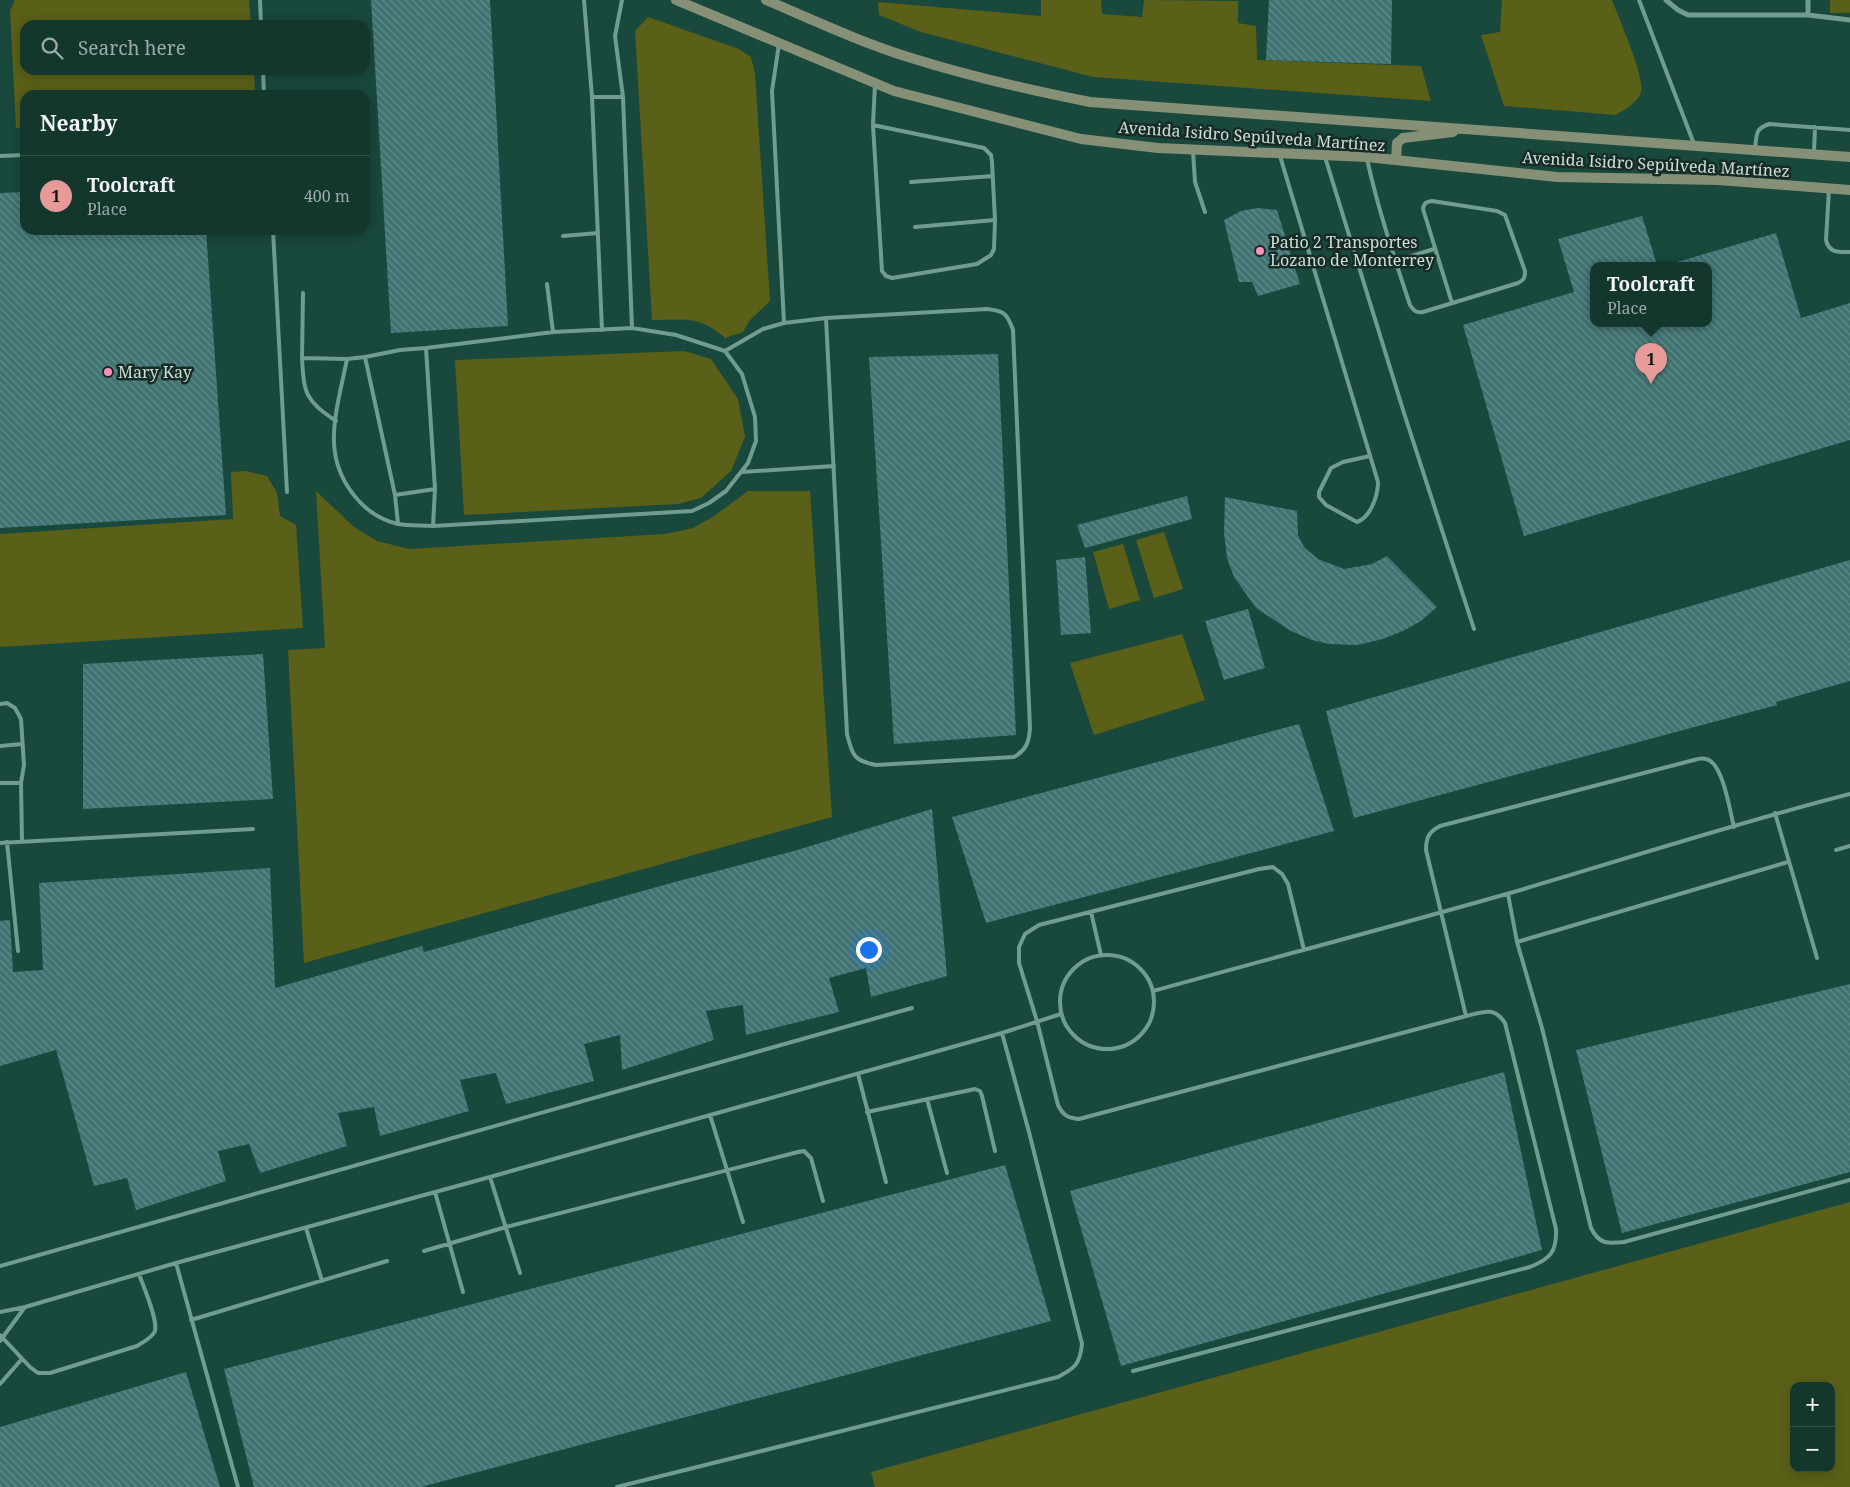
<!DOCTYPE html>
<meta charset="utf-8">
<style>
body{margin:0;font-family:"Noto Serif",serif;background:#204139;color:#f1f3f6}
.controls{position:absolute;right:15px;bottom:15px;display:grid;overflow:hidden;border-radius:10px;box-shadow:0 2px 12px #0003}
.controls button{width:45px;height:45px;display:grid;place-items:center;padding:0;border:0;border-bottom:1px solid #325049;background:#13362d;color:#f1f3f6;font:25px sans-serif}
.you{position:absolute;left:868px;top:949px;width:18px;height:18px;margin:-12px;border:4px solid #fff;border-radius:50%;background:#1a73e8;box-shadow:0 0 0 8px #1a73e833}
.badge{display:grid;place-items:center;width:32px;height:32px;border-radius:50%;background:#e69b98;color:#111;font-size:16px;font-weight:700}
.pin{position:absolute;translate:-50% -41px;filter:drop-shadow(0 1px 2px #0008)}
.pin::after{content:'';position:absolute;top:26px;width:18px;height:15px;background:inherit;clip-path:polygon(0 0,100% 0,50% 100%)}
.popup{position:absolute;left:1590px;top:262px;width:122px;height:65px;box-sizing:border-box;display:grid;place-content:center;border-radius:10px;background:#13362d;filter:drop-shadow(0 1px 4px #0005);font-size:16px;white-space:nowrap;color:#9dabaa}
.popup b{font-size:19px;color:#f1f3f6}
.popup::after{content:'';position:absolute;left:50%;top:100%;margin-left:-10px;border:10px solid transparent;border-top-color:#13362d}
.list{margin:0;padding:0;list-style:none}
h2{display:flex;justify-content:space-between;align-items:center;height:65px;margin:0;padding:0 20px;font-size:21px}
h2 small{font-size:16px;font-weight:400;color:#9dabaa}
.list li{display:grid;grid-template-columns:32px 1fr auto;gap:15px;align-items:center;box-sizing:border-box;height:80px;padding:0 20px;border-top:1px solid #325049}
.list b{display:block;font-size:19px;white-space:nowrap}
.list p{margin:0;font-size:16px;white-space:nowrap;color:#9dabaa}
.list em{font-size:16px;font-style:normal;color:#9dabaa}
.icon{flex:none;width:28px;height:28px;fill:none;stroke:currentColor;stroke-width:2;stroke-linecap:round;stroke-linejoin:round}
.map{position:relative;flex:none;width:1850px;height:1487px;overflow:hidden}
.search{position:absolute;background:#13362d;box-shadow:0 2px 12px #0003;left:20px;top:20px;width:350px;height:55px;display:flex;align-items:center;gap:12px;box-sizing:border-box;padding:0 18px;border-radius:15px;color:#9dabaa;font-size:19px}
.panel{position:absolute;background:#13362d;box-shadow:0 2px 12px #0003;left:20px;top:90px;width:350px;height:145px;border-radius:15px}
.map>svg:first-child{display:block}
.green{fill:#5a6018;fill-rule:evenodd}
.building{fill:url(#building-back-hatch)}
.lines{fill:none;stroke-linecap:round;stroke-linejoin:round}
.service{stroke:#6f9e90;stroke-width:4}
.minor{stroke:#6f9e90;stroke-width:5}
.secondary{stroke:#859077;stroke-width:10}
.poi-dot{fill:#fd8ebe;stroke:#172a25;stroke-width:2}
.labels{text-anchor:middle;stroke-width:5;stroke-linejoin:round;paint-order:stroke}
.street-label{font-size:16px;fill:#c8e0d8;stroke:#172a25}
.poi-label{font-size:16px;fill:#c8e0d8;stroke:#172a25;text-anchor:start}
</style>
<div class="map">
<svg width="1850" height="1487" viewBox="0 0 1850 1487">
<defs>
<pattern id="building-back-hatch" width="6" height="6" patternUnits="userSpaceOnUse" patternTransform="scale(1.25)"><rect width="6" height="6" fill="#407372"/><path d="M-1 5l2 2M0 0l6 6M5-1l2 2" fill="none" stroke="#638d8c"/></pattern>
</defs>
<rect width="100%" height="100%" fill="#19483c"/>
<!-- green -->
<path class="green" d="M15,0H249L251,25H25V70H254L255,95H25V127L16,128L10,11Z
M1041,0H1101L1102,14L1142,17L1144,0L1238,1V23L1256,26L1257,60L1421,66L1431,101L1093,77L921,32L879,15L878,2L1041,16Z
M1502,0H1612C1619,19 1645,76 1641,92C1638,103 1624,110 1616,115L1504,106L1481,35L1500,32Z
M1830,0H1850V13H1830Z
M648,17L739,49L751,57L755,74L770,301L750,320L743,332L725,338C699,315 684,320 652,320L635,31Z
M684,351L711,359L738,399L745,437L731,471L701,498L678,504L464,515L455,360Z
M246,471L267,476L277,493L280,516L296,525L303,628L0,647V534L233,519L231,472Z
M316,491L354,527L377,541L409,549L665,534L693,528L714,516L748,491H810L832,817L304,963L288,650L325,648Z
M1164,532L1183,589L1154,598L1136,540Z
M1123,544L1140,600L1109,609L1093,552Z
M1182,634L1205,700L1094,735L1070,663Z
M1850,1202V1487H875L871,1472ZM1794,1386H1831V1468H1794Z"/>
<!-- building -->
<path class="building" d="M371,0H490L508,326L391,333Z
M1269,0H1392L1391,64L1266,60Z
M25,192V230H206L226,515L0,528V193Z
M1257,208L1277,210L1300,284L1258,296L1252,282H1239L1224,220L1241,211Z
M1642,216L1657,265H1594V323H1708V265H1678L1677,262L1776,233L1801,318L1850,303V440L1524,536L1463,325L1574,292L1558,239Z
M998,354L1016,735L894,744L869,357Z
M1187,496L1192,519L1085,548L1077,525Z
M1225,497L1297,511L1298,535L1304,547L1318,559L1344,569L1372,564L1387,556L1437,607L1421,621L1405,630L1383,639L1357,645L1329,644L1312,640L1291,631L1256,608L1234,577L1227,558L1224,533Z
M1085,557L1091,633L1061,635L1056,560Z
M1850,560V681L1776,702L1777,705L1354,818L1326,711Z
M1248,609L1265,668L1224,680L1205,621Z
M263,654L273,799L83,809V664Z
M1299,724L1334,831L986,923L952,817Z
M932,809L947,976L871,997L866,968L829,978L839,1012L746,1035L743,1005L706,1011L714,1040L622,1070L620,1035L584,1044L594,1081L506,1104L496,1073L460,1080L469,1111L380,1136L374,1107L338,1113L347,1146L260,1173L249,1144L218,1151L226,1181L136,1210L127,1178L94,1186L56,1050L0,1066V921L10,920L13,972L43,970L39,883L270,868L275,988L422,946L424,952L671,883L794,851Z
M1850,984V1172L1622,1233L1576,1050Z
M1504,1072L1542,1250L1121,1366L1070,1191Z
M1005,1165L1051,1321L421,1487H254L224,1369Z
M186,1372L220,1487H0V1427Z"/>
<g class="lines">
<!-- service -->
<path class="service" d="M260,0L261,25
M584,0L592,97L602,330
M622,0L615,36L623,97L632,328
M1639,0L1694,144
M779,44L772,91L784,323
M263,70L264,95
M592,97H623
M873,125L984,148L991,155L992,162L995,220L994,249L991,255L977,264L892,278L886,276L882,271Z
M873,125L875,84
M1755,148C1757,134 1755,129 1769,124L1850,130
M1193,151L1195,182L1205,212
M1814,152L1815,127
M0,156L25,155
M1280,156L1378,482C1378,495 1371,517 1357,522L1326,505L1319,497V492L1331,468L1343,462L1370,456
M1325,157L1404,413L1474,629
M1367,159C1378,209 1394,257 1410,305C1414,311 1416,313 1423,312L1518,283C1524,280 1525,278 1525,271L1505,215L1497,211L1432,201C1426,202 1424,203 1423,209L1452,303
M911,182L993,176
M1829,189L1826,240C1829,253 1838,252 1850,252
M915,227L995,220
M273,230L287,492
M563,236L598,233
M1395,261L1434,249
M547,284L553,332
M303,293L302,358L347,359
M632,328L676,335L725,351L742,374L755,417L756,441L748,463L726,491L709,503L692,511L433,526C422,525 409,526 398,524C362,516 335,479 334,442C333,416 342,385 347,359L365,357L400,350L426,348L553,332Z
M426,348L435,489L433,526
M725,351L763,329L784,323L826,318L987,309C1004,311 1007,313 1013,330L1030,728C1029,743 1026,750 1014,757L876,765C854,761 852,755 847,734L826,318
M365,357L395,495L398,524
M302,358C304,394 305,400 336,421
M742,472L834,466
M395,495L435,489
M0,704L7,703L15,708L21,719L24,765L21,783H0
M0,746L22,744
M21,783L22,841
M1775,813L1817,958
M7,842L18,951
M0,843L253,829
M1836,850L1850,846
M1508,894L1517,942L1542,1028L1591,1228C1599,1244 1607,1244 1624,1242L1850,1180
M1091,912L1101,955
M1517,942L1788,862
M1304,950L1288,884L1282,874L1273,867L1259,869L1039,925L1025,934L1019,947V963L1037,1021L1058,1105C1063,1115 1067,1118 1079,1119L1466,1016L1426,850C1426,837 1429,832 1440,826L1694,760C1697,759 1702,758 1706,759C1723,762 1730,812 1734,827
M1060 1002a47 47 0 1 1 94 0a47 47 0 1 1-94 0Z
M1153,991C1272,958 1391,927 1510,893C1623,860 1736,823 1850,794
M858,1074L886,1182
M927,1099L947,1173
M867,1112L975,1089L980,1091L982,1096L995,1151
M710,1115L743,1222
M490,1177L520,1273
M435,1192L463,1292
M306,1228L322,1281
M424,1251L506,1227L798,1152L804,1151L811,1158L823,1201
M176,1263L238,1487
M0,1266L912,1008
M0,1312L25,1307L176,1263L490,1177L1002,1033L1061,1014
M191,1320L387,1261
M0,1335L30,1367L38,1373H50L137,1346C143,1342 152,1338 155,1331C158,1319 143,1286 139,1274
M0,1341L25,1307
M1133,1371L1530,1267C1550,1259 1557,1252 1556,1229L1505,1023C1494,1006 1483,1012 1466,1016
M0,1384L21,1360
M617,1487L1058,1377C1075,1368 1080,1364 1082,1344L1029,1132L1002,1033"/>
<!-- minor -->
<path class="minor" d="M1666,0L1678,10L1688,15H1808L1850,20
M1808,15V0"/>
<!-- secondary -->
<path class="secondary" d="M676,0L894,91L1081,139L1158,148L1367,157L1557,177L1718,180L1850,190
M766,0C813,20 860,42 908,57C968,76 1029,90 1090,102L1850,157
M1396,160L1397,143L1403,138L1453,132"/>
</g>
<!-- markers -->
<g class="poi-dot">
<circle cx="1260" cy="251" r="5"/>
<circle cx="108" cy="372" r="5"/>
</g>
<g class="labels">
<!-- street labels -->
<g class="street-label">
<text transform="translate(1252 136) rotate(4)" y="6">Avenida Isidro Sepúlveda Martínez</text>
<text transform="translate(1656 164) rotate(3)" y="6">Avenida Isidro Sepúlveda Martínez</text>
</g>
<!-- poi labels -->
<g class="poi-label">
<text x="1270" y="248">Patio 2 Transportes<tspan x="1270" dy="18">Lozano de Monterrey</tspan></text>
<text x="118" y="378">Mary Kay</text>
</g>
</g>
</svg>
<div class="controls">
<button>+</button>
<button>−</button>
</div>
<div class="you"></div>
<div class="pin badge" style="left:1651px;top:384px">1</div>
<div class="popup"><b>Toolcraft</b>Place</div>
<div class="search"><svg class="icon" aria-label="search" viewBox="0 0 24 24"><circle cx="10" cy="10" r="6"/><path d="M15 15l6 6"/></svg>Search here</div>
<section class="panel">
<h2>Nearby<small></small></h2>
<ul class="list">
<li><span class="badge">1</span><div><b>Toolcraft</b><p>Place</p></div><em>400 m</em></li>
</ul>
</section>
</div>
